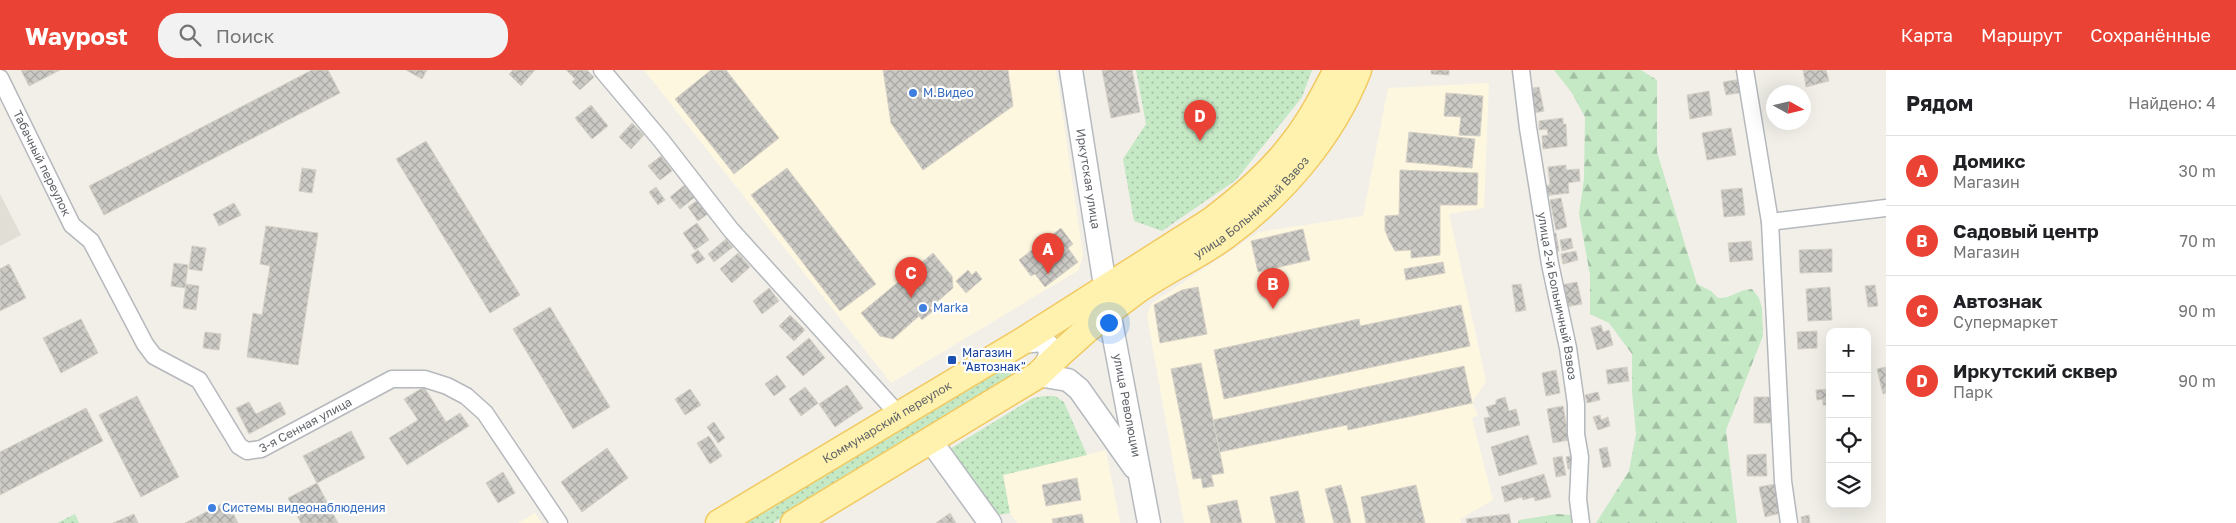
<!DOCTYPE html>
<html lang="ru">
<meta charset="utf-8">
<style>
body{margin:0;font-family:"Golos Text",sans-serif;background:#f2f2f2;color:#202124}
.controls{position:absolute;right:15px;bottom:15px;display:grid;overflow:hidden;border-radius:10px;box-shadow:0 5px 20px #0002}
.controls button{width:45px;height:45px;display:grid;place-items:center;padding:0;border:0;border-bottom:1px solid #e0e0e0;background:#fff;color:#202124;font:25px sans-serif}
.compass{position:absolute;left:1766px;top:15px;width:45px;height:45px;border-radius:50%;background:#fff;box-shadow:0 5px 20px #0002;rotate:98deg}
.you{position:absolute;left:1108px;top:252px;width:18px;height:18px;margin:-12px;border:4px solid #fff;border-radius:50%;background:#1a73e8;box-shadow:0 0 0 8px #1a73e833}
.badge{display:grid;place-items:center;width:32px;height:32px;border-radius:50%;background:#ea4335;color:#fff;font-size:16px;font-weight:700}
.pin{position:absolute;translate:-50% -41px;filter:drop-shadow(0 1px 2px #0008)}
.pin::after{content:'';position:absolute;top:26px;width:18px;height:15px;background:inherit;clip-path:polygon(0 0,100% 0,50% 100%)}
.list{margin:0;padding:0;list-style:none}
h2{display:flex;justify-content:space-between;align-items:center;height:65px;margin:0;padding:0 20px;font-size:21px}
h2 small{font-size:16px;font-weight:400;color:#757577}
.list li{display:grid;grid-template-columns:32px 1fr auto;gap:15px;align-items:center;box-sizing:border-box;height:70px;padding:0 20px;border-top:1px solid #e0e0e0}
.list b{display:block;font-size:19px;white-space:nowrap}
.list p{margin:0;font-size:16px;white-space:nowrap;color:#757577}
.list em{font-size:16px;font-style:normal;color:#757577}
.icon{flex:none;width:28px;height:28px;fill:none;stroke:currentColor;stroke-width:2;stroke-linecap:round;stroke-linejoin:round}
.map{position:relative;flex:none;width:1886px;height:453px;overflow:hidden}
header{display:flex;align-items:center;gap:30px;box-sizing:border-box;height:70px;padding:0 25px;background:#ea4335;color:#fff}
header strong{font-size:24px}
nav{display:flex;gap:28px;margin-inline-start:auto;font-size:18px}
.search{width:350px;height:45px;background:#f2f2f2;display:flex;align-items:center;gap:12px;box-sizing:border-box;padding:0 18px;border-radius:20px;color:#757577;font-size:19px}
main{display:flex}
aside{flex:1;background:#fff}
.map>svg:first-child{display:block}
.commercial{fill:#fef7e0}
.education{fill:#e1ded6}
.green{fill:url(#green-dots)}
.forest{fill:url(#forest-firs)}
.building{fill:url(#building-cross-hatch);stroke:#d6d1c6}
.lines{fill:none;stroke-linecap:round;stroke-linejoin:round}
.street-casing{stroke:#b5b8bc;stroke-width:19}
.secondary-casing{stroke:#b6babf;stroke-width:25}
.primary-casing{stroke:#f2c960;stroke-width:29}
.street{stroke:#fff;stroke-width:16}
.secondary{stroke:#fff;stroke-width:22}
.primary{stroke:#fff2af;stroke-width:26}
.shop-dot{fill:#3f7fe0;stroke:#fff;stroke-width:2}
.transit-dot{fill:#1a4fb4;stroke:#fff;stroke-width:2}
.labels{text-anchor:middle;stroke-width:4.5;stroke-linejoin:round;paint-order:stroke}
.shop-label{font-size:12px;fill:#366cbe;stroke:#fff;text-anchor:start}
.street-label{font-size:12px;fill:#5f6368;stroke:#fff}
.transit-label{font-size:12px;fill:#164399;stroke:#fff;text-anchor:start}
</style>
<header>
<strong>Waypost</strong>
<div class="search"><svg class="icon" aria-label="search" viewBox="0 0 24 24"><circle cx="10" cy="10" r="6"/><path d="M15 15l6 6"/></svg>Поиск</div>
<nav><a>Карта</a><a>Маршрут</a><a>Сохранённые</a></nav>
</header>
<main>
<div class="map">
<svg width="1886" height="453" viewBox="0 0 1886 453">
<defs>
<pattern id="green-dots" width="8" height="8" patternUnits="userSpaceOnUse" patternTransform="scale(1.25)"><rect width="8" height="8" fill="#c5e8c5"/><path d="M2 2h.1M6 6h.1" fill="none" stroke="#a3c0a4" stroke-width="1.8" stroke-linecap="round"/></pattern>
<pattern id="forest-firs" width="22" height="20" patternUnits="userSpaceOnUse" patternTransform="scale(1.25)"><rect width="22" height="20" fill="#c5e8c5"/><path d="M5 1l3.5 6h-7zM16 11l3.5 6h-7z" fill="#a3c0a4"/></pattern>
<pattern id="building-cross-hatch" width="8" height="8" patternUnits="userSpaceOnUse" patternTransform="scale(1.25)"><rect width="8" height="8" fill="#cccac5"/><path d="M0 0l8 8M0 8l8-8" fill="none" stroke="#a9a8a4"/></pattern>
</defs>
<rect width="100%" height="100%" fill="#f1efe8"/>
<!-- commercial -->
<path class="commercial" d="M644,0H1056L1083,185L1079,200L891,313Z
M1489,13L1484,138L1449,144L1486,311L1472,333L1478,345L1472,348L1493,430L1460,449L1461,453H1184L1147,246L1151,234L1259,162L1363,146L1388,18Z
M1106,380L1120,453H1017L1010,443L1003,405Z
M535,443L542,453H518Z"/>
<!-- education -->
<path class="education" d="M0,124L21,165L0,176Z"/>
<!-- green -->
<path class="green" d="M1136,0H1312L1302,27L1236,110L1162,161L1134,151L1123,89L1146,54Z
M1005,294L1014,308L773,453H743Z
M1045,326H1055L1064,332L1087,385L1003,405L1010,443L998,445L988,440L945,382L1033,328Z
M75,444L79,453H57Z"/>
<!-- forest -->
<path class="forest" d="M1554,0H1641L1657,10V82L1697,214L1711,221L1718,228C1731,229 1739,219 1752,219L1759,228L1762,238L1763,266L1726,360L1737,453H1596L1629,401L1636,364L1632,321V284L1609,253L1590,244V205L1579,144L1584,109L1585,47L1572,23Z
M1557,444L1570,445L1574,453H1518L1519,450Z"/>
<!-- building -->
<path class="building" d="M21,0H60L29,16Z
M312,0H328L340,23L104,145L89,116Z
M406,0H427L422,9Z
M513,0H535L521,16L509,4Z
M566,0H587L594,7L580,20L572,12L575,9Z
M711,0H726L779,68L734,104L675,29Z
M883,0H1008L1013,36L923,100L891,53Z
M1102,0H1132L1140,42L1111,48Z
M1431,0H1449V5L1431,4Z
M1803,0H1826L1829,11L1806,17Z
M1742,9L1744,22L1726,25L1723,12Z
M1539,17L1544,41L1533,43L1528,19Z
M1709,21L1712,45L1690,49L1687,25Z
M1446,23L1483,26L1480,66L1459,65L1461,47L1444,46Z
M591,35L608,56L592,69L575,48Z
M1563,48V54H1566L1567,76L1543,79L1542,66L1548,65L1547,59L1539,60V51Z
M632,53L644,65L631,79L619,67Z
M1731,58L1736,85L1707,90L1702,63Z
M1409,62L1475,69L1472,98L1406,92Z
M426,71L520,225L490,243L396,89Z
M661,86L672,101L660,110L648,96Z
M1566,95V100L1579,99L1580,111L1568,113L1569,123L1543,126L1542,116L1550,115L1548,97Z
M302,98L316,100L312,123L299,121Z
M787,98L876,214L840,241L751,125Z
M1400,100L1478,103L1477,135H1440V185L1411,188V180L1395,181L1389,170L1385,160V146L1399,145Z
M686,114L695,127L680,139L670,127Z
M656,117L665,130L658,135L649,122Z
M1742,118L1745,145L1724,147L1721,120Z
M1561,128L1567,157L1556,160L1550,130Z
M699,129L709,143L698,151L688,137Z
M234,133L241,145L219,156L213,144Z
M697,153L709,170L695,180L683,163Z
M266,156L318,163L298,295L247,287L253,243L262,245L270,196L260,194Z
M1061,158L1073,174L1068,178L1078,192L1045,217L1035,204L1031,206L1019,190Z
M1303,159L1310,190L1258,202L1251,171Z
M1556,163L1559,181L1550,182L1548,165Z
M1571,168L1573,178L1562,181L1560,170Z
M726,169L733,177L714,192L708,184Z
M1751,171L1753,190L1730,192L1728,173Z
M192,176L206,178L202,201L189,199Z
M1832,179V202L1800,203L1799,180Z
M698,180L705,189L697,194L691,185Z
M1576,181L1578,190L1563,194L1561,184Z
M738,183L750,197L732,213L720,199Z
M933,183L952,206L953,218L930,238L933,241L922,250L919,246L893,269L880,266L861,243Z
M1443,192L1445,203L1406,210L1404,199Z
M174,193L188,195L185,218L171,216Z
M9,194L26,228L0,241V199Z
M968,200L972,205L976,201L982,209L966,223L956,211Z
M1577,212L1582,234L1565,237L1561,215Z
M186,214L199,216L196,240L183,238Z
M1521,214L1526,240L1516,242L1512,215Z
M1875,215L1878,236L1868,237L1865,216Z
M1198,217L1207,264L1160,273L1154,235L1182,220Z
M1830,217L1832,250L1808,251L1806,219Z
M769,218L779,231L762,244L753,231Z
M1461,235L1470,276L1224,329L1214,280L1359,249L1360,256Z
M550,237L610,337L573,359L513,259Z
M790,245L805,260L794,271L779,256Z
M81,249L98,283L61,303L43,268Z
M1601,255L1603,262L1609,260L1613,275L1597,280L1591,258Z
M1817,261V278L1798,279L1797,262Z
M205,262L221,264L219,280L203,278Z
M809,268L825,288L803,306L786,287Z
M1201,293L1224,403L1211,405L1214,416L1203,418L1201,408L1193,409L1171,299Z
M1464,296L1472,333L1348,360L1347,355L1220,382L1213,350Z
M1627,297L1629,311L1608,314L1606,300Z
M1886,297V323L1883,324L1877,299Z
M1556,300L1560,323L1546,326L1542,303Z
M777,305L786,317L774,326L765,314Z
M847,315L863,338L835,357L819,334Z
M424,317L446,352L460,343L469,356L407,395L389,368L418,350L404,329Z
M805,317L818,333L801,346L789,329Z
M690,319L701,335L685,345L675,329Z
M1830,319V335H1823V329L1817,330L1816,320Z
M1598,322L1600,330L1587,333L1585,325Z
M137,326L179,407L141,427L99,345Z
M1505,327L1509,341L1516,339L1520,355L1487,363L1484,348L1490,347L1486,337L1496,334V330Z
M1754,327H1771V353H1754Z
M249,332L256,344L280,332L286,344L249,364L236,338Z
M1563,336L1569,370L1553,373L1547,339Z
M86,338L103,371L0,425V382Z
M1867,342L1871,357L1867,358Z
M1600,345L1601,350L1608,347L1610,356L1598,360L1593,347Z
M714,352L725,368L718,373L707,357Z
M351,361L365,388L317,413L303,386Z
M1528,365L1537,394L1499,406L1491,377Z
M709,366L722,386L710,394L697,373Z
M1607,377L1611,396L1603,398L1599,379Z
M607,378L628,408L582,442L561,412Z
M1766,384L1767,406H1747V385Z
M1574,385L1576,398L1568,399L1566,387Z
M1562,386L1566,405L1556,407L1553,388Z
M503,402L515,423L498,433L486,413Z
M1544,404L1551,427L1535,431L1534,427L1523,430L1522,427L1505,432L1501,417Z
M1077,408L1081,430L1046,436L1042,415Z
M317,413L338,453H301L288,428Z
M1775,414L1781,443L1765,447L1759,417Z
M1341,415L1347,435L1351,453H1334L1325,419Z
M1416,415L1425,453H1366L1361,427Z
M1298,421L1305,453H1276L1270,427Z
M1237,430L1242,453H1211L1207,436Z
M227,431L238,453H185Z
M950,443L956,453H936Z
M134,444L138,453H113Z
M1082,444L1084,453H1053L1052,449Z
M1509,444L1511,453H1467L1466,449Z
M1809,445L1810,453H1802L1801,447Z"/>
<g class="lines">
<defs>
<g id="street">
<path d="M602,0L661,70L731,160L899,345"/>
<path id="s1" d="M1521,0L1528,58L1550,194L1568,278L1576,334V364L1580,387L1578,429L1581,453"/>
<path d="M1745,0L1770,152L1783,411L1789,453"/>
<path id="s2" d="M0,8L72,155L91,171L145,274L154,286L199,310L239,376L247,381L261,379L392,309H425L447,316L466,326L485,343L559,453"/>
<path d="M1770,152L1886,138"/>
</g>
<g id="secondary">
<path id="s3" d="M1071,0L1109,241L1149,453"/>
<path d="M1021,272L1042,270L1050,278L1049,289L1038,305L1068,310L1079,319L1134,397"/>
<path d="M930,370L990,453"/>
</g>
<g id="primary">
<path id="s4" d="M719,453L1021,272L1211,151C1241,128 1271,103 1294,72C1311,50 1324,25 1337,0"/>
<path id="s5" d="M794,453L1038,305C1069,274 1101,246 1136,221C1164,201 1196,187 1224,167C1281,125 1332,67 1358,0"/>
</g>
</defs>
<!-- street casing -->
<use href="#street" class="street-casing"/>
<!-- secondary casing -->
<use href="#secondary" class="secondary-casing"/>
<!-- primary casing -->
<use href="#primary" class="primary-casing"/>
<!-- street -->
<use href="#street" class="street"/>
<!-- secondary -->
<use href="#secondary" class="secondary"/>
<!-- primary -->
<use href="#primary" class="primary"/>
</g>
<!-- markers -->
<g class="shop-dot">
<circle cx="913" cy="23" r="5"/>
<circle cx="923" cy="238" r="5"/>
<circle cx="212" cy="438" r="5"/>
</g>
<rect class="transit-dot" x="947" y="285" width="10" height="10" rx="2.5"/>
<g class="labels">
<!-- shop labels -->
<g class="shop-label">
<text x="923" y="27">М.Видео</text>
<text x="933" y="242">Marka</text>
<text x="222" y="442">Системы видеонаблюдения</text>
</g>
<!-- street labels -->
<g class="street-label">
<text dy="4" stroke="none"><textPath href="#s2" startOffset="95">Табачный переулок</textPath></text>
<text dy="4" stroke="none"><textPath href="#s3" startOffset="110">Иркутская улица</textPath></text>
<text dy="4" stroke="none"><textPath href="#s5" startOffset="558">улица Больничный Взвоз</textPath></text>
<text dy="4" stroke="none"><textPath href="#s1" startOffset="229">улица 2-й Больничный Взвоз</textPath></text>
<text dy="4" stroke="none"><textPath href="#s3" startOffset="340">улица Революции</textPath></text>
<text dy="4" stroke="none"><textPath href="#s4" startOffset="196">Коммунарский переулок</textPath></text>
<text dy="4" stroke="none"><textPath href="#s2" startOffset="522">3-я Сенная улица</textPath></text>
</g>
<!-- transit labels -->
<g class="transit-label">
<text x="962" y="287">Магазин<tspan x="962" dy="14">"Автознак"</tspan></text>
</g>
</g>
</svg>
<div class="controls">
<button>+</button>
<button>−</button>
<button><svg class="icon" aria-label="locate" viewBox="0 0 24 24"><circle cx="12" cy="12" r="6"/><path d="M12 2v4M12 18v4M2 12h4M18 12h4"/></svg></button>
<button><svg class="icon" aria-label="layers" viewBox="0 0 24 24"><path d="M12 4l9 5-9 5-9-5zM3 14l9 5 9-5"/></svg></button>
</div>
<svg class="compass" viewBox="-18 -18 36 36"><path d="M0-13l5 13h-10z" fill="#e53935"/><path d="M0 13l5-13h-10z" fill="#757577"/></svg>
<div class="you"></div>
<div class="pin badge" style="left:1048px;top:204px">A</div>
<div class="pin badge" style="left:1273px;top:239px">B</div>
<div class="pin badge" style="left:911px;top:228px">C</div>
<div class="pin badge" style="left:1200px;top:71px">D</div>
</div>
<aside>
<h2>Рядом<small>Найдено: 4</small></h2>
<ul class="list">
<li><span class="badge">A</span><div><b>Домикс</b><p>Магазин</p></div><em>30 m</em></li>
<li><span class="badge">B</span><div><b>Садовый центр</b><p>Магазин</p></div><em>70 m</em></li>
<li><span class="badge">C</span><div><b>Автознак</b><p>Супермаркет</p></div><em>90 m</em></li>
<li><span class="badge">D</span><div><b>Иркутский сквер</b><p>Парк</p></div><em>90 m</em></li>
</ul>
</aside>
</main>
